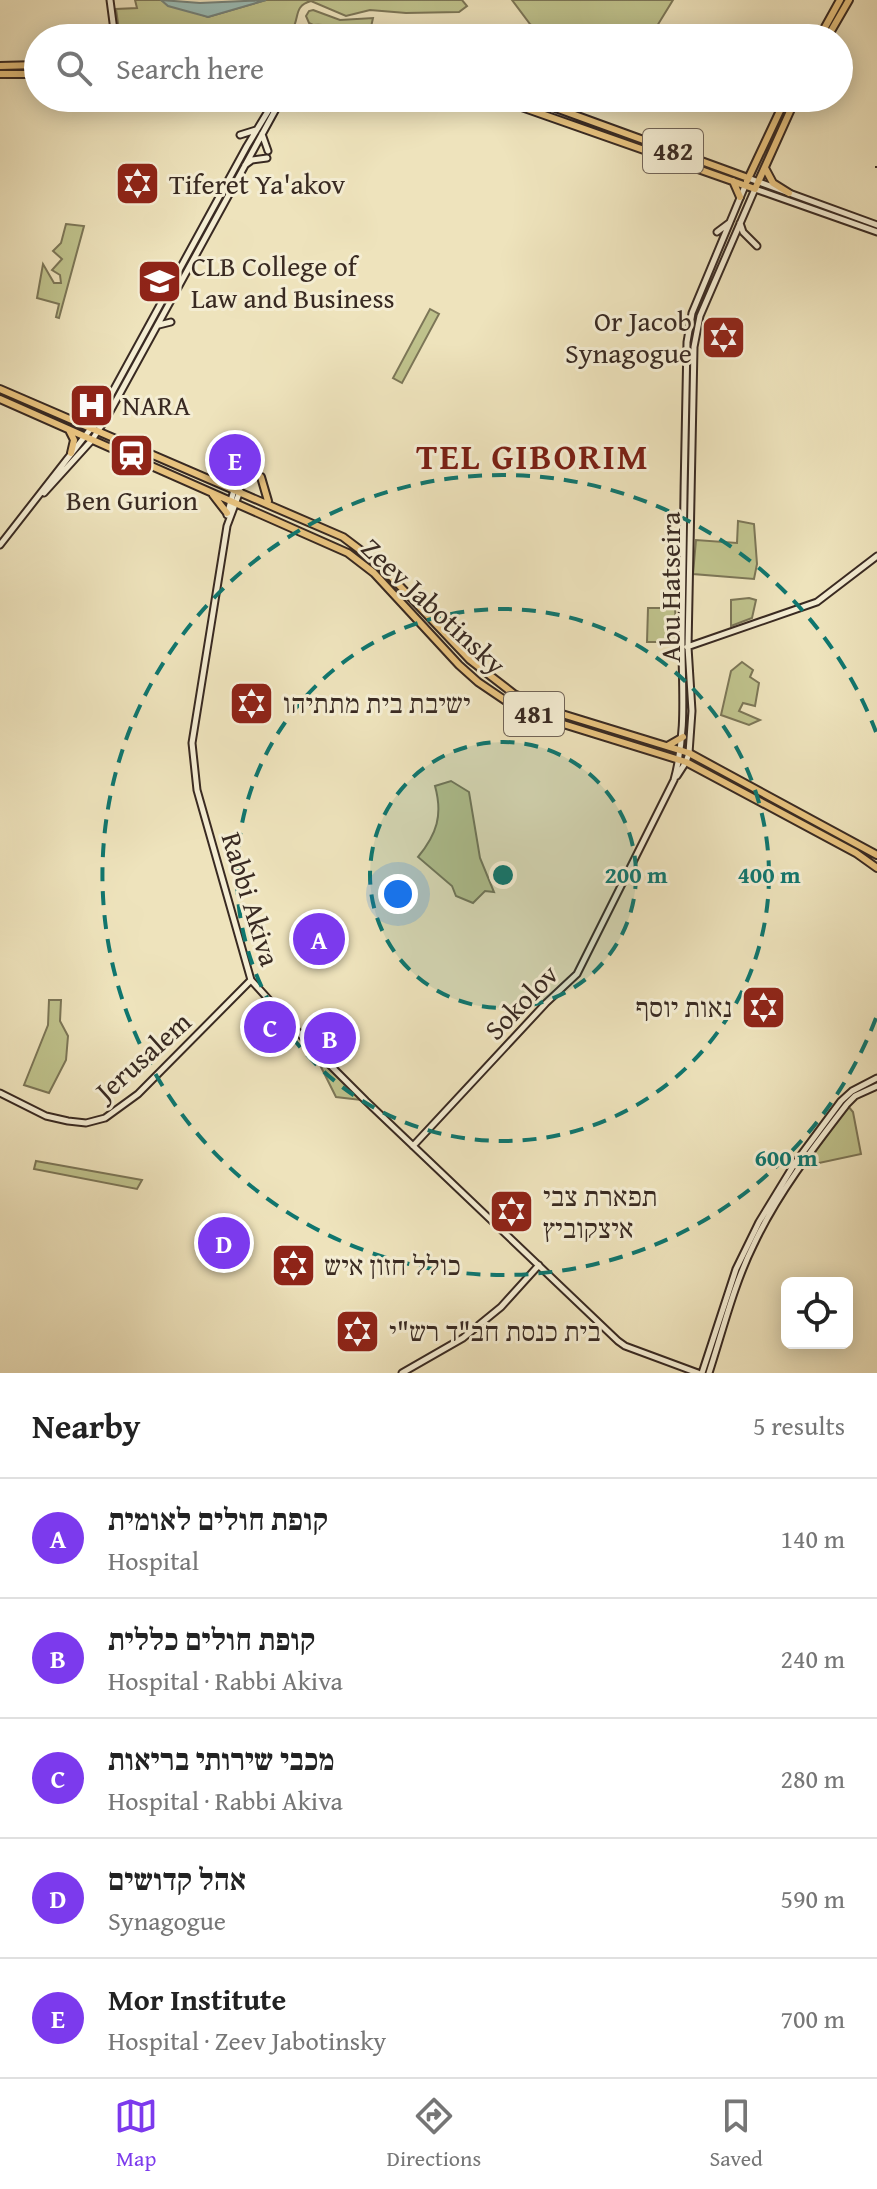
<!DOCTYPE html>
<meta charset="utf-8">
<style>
body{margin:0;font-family:"Gentium Book Plus","Frank Ruhl Libre",serif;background:#f6f6f6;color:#222}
.controls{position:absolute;right:24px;bottom:24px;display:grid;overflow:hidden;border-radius:12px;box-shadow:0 4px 20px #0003}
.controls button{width:72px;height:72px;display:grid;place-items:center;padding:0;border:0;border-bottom:2px solid #e0e0e0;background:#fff;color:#222;font:40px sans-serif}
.you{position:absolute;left:398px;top:894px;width:28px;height:28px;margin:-20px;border:6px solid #fff;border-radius:50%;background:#1a73e8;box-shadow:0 0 0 12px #1a73e833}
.badge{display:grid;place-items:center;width:52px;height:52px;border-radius:50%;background:#7c3aed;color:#fff;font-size:26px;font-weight:700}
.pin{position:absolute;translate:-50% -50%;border:4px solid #fff;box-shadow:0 2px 8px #0006}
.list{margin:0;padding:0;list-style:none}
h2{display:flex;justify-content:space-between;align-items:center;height:104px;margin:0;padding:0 32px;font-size:34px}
h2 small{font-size:26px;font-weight:400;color:#767676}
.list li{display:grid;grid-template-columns:52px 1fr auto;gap:24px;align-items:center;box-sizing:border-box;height:120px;padding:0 32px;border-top:2px solid #e0e0e0}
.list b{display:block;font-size:30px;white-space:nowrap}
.list p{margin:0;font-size:26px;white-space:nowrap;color:#767676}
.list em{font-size:26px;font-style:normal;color:#767676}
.icon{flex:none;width:44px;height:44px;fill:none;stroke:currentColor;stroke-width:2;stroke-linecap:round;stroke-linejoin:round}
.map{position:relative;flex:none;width:877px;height:1373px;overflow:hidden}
.search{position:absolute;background:#fff;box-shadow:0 4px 20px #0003;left:24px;right:24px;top:24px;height:88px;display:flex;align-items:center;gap:20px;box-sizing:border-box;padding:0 28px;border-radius:44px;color:#767676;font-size:30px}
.sheet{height:704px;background:#fff}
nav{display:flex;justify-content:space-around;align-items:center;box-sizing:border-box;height:112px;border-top:2px solid #e0e0e0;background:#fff;font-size:22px;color:#767676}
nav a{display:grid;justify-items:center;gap:4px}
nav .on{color:#7c3aed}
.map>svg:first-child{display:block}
.green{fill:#bfc28c;stroke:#7c7657;stroke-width:2}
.water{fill:#9bbdb7;stroke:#74827b;stroke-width:2}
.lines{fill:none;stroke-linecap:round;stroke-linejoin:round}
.secondary-casing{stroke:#392a22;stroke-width:9}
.primary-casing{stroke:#392a22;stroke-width:10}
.secondary{stroke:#f4edd3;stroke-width:5}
.primary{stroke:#e7c27e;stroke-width:6}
.rail{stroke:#392a22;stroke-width:2;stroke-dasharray:14 14;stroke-linecap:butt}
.ring{fill:none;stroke:#0f766e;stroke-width:4;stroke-dasharray:14 10}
.labels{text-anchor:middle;stroke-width:6;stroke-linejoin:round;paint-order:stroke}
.shield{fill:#f4edd3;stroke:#716457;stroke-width:2}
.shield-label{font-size:26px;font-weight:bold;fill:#392a22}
.poi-label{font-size:28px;fill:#392a22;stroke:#f4edd3;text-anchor:start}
.street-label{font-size:28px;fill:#392a22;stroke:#f4edd3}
.district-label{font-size:36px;font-weight:bold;letter-spacing:2px;fill:#7a1f14;stroke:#f4edd3}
.centre{fill:#0f766e;stroke:#f4edd3;stroke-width:4}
.ring-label{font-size:24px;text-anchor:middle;font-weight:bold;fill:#0f766e;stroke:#f4edd3;stroke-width:6;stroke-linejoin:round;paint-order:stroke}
</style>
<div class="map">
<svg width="877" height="1373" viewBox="0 0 877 1373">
<rect width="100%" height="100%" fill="#eee3bc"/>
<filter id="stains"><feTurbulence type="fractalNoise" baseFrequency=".0025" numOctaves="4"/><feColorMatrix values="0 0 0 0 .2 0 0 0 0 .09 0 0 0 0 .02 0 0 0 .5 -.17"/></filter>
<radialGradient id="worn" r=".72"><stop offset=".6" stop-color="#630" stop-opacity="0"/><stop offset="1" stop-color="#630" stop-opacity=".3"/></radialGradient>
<!-- green -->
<path class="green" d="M135,0H161L208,17L266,0H462L467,6L459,12L406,13L370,10L346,16L311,1C293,6 300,18 292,30L262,38H120L116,9L137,8Z
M512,0H673L657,26L659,28L647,38H549L530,24Z
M313,10L340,20L373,18L371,27L395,38C366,38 342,23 313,25L309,23L306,16L309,11Z
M66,224L84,226L59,318L56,317L59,304L37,298L43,264L54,283H61L60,275L52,270L62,259L53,251L61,243Z
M430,309L439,314L402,383L393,378Z
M738,521L754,524L757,564L754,579L693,574L696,540L737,543Z
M749,598L756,600L752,618L731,626V600Z
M648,608H675L677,642H647Z
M742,662L753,670L750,677L759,683L755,706L743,703L739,711L760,720L749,725L721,715L731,671Z
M451,781L469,792L480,858L494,892L485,891L473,903L456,896L452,886L418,857C437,834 443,815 435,786Z
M49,1000H61L60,1021L68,1036L66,1060L49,1093L24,1085L48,1025Z
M314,1053L361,1100L336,1097Z
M848,1106L853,1112L861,1154L805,1166Z
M36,1161L142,1180L137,1189L34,1169Z"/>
<!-- water -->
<path class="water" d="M161,0L200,3L266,0L208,17L168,6Z"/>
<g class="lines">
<defs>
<path id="secondary" d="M110,0L115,38
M262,134L268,151
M240,135L256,130
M245,165L252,160L267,158
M748,178L877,225
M740,223L743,232L757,246
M717,232L729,223
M159,325L171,322
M240,491L227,526L192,743L197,790L251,980L309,1044L366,1101L618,1341L625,1346L698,1373
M44,493L92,440L107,417L282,98
M227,515L234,490
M0,545L96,422L247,146L276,98
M687,647L817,602L877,556
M677,776L686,762L689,753L692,711L688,647L694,347L700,316L755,189L877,232
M0,1093L46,1116L68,1121L86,1123L105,1118L138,1094L251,980
M413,1146L546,1003L577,974L674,780C688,728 681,682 682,629C683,533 685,438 687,342L692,313L745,186
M402,1373L463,1338L501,1307L539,1265
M702,1373L736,1269L759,1222L795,1163L841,1101L852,1091L877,1078
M709,1373C723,1330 734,1284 754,1244C778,1193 813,1148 847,1104L855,1096L877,1086"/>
<path id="primary" d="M284,38L326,32L356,38
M819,38L840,0
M827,38L849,0
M0,66L38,65
M0,74H38
M496,98L755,189L796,98
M528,98L748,178
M765,168L773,183L789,193
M733,181L740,197
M747,181L786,98
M0,389L343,537L380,565L470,660L514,694L562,714L689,753L877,855
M0,399L348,553L374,573L459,665L478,682L509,703L547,719L686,762L856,853L877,868
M69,430L74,440L71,453
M261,477L268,501
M213,495L227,513
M669,745L683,737"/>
</defs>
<!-- secondary casing -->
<use href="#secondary" class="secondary-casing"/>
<!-- primary casing -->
<use href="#primary" class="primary-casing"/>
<!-- secondary -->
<use href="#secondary" class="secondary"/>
<!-- primary -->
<use href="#primary" class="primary"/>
<!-- rail -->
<path class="rail" d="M875,167H877"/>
</g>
<!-- distance rings -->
<circle cx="503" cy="875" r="133" fill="#0f766e" fill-opacity=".12"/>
<g class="ring">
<circle cx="503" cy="875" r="133"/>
<circle cx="503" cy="875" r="266"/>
<path d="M876 1018A400 400 0 1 1 876 732"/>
</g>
<!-- icons -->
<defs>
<symbol id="synagogue-square" viewBox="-11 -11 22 22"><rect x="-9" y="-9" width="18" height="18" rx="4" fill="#8f2418" stroke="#f4edd3"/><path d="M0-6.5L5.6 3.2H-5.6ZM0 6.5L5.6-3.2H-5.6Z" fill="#fff"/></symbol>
<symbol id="university-square" viewBox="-11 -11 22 22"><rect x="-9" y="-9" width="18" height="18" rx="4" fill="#8f2418" stroke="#f4edd3"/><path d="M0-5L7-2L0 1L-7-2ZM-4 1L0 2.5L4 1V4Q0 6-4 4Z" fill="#fff"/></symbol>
<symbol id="hospital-square" viewBox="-11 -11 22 22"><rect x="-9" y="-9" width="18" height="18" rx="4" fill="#8f2418" stroke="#f4edd3"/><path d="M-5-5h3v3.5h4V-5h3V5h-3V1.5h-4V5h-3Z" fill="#fff"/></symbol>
<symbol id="station-square" viewBox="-11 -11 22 22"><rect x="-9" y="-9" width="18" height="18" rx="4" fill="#8f2418" stroke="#f4edd3"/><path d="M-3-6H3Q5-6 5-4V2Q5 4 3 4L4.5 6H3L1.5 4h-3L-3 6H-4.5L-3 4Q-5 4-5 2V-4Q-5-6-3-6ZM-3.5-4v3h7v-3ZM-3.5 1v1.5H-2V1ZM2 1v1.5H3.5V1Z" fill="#fff"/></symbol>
</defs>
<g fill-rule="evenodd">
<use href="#synagogue-square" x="112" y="158" width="51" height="51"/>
<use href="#university-square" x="134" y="256" width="51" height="51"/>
<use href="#synagogue-square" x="698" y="312" width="51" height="51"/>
<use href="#hospital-square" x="66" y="380" width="51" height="51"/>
<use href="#station-square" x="106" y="430" width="51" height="51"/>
<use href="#synagogue-square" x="226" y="678" width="51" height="51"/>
<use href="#synagogue-square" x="738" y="982" width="51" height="51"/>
<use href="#synagogue-square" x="486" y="1186" width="51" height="51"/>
<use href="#synagogue-square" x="268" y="1240" width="51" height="51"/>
<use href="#synagogue-square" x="332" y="1306" width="51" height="51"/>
</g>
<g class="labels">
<!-- shield labels -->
<g class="shield">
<rect x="643" y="129" width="60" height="44" rx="6"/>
<rect x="504" y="692" width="60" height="44" rx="6"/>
</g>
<g class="shield-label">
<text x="673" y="160">482</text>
<text x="534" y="723">481</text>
</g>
<!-- poi labels -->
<g class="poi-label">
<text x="169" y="194">Tiferet Ya'akov</text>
<text x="191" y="276">CLB College of<tspan x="191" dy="32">Law and Business</tspan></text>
<text x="692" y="331" text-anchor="end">Or Jacob<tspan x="692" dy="32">Synagogue</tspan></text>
<text x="122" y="415">NARA</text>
<text x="132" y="510" text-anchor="middle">Ben Gurion</text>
<text x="283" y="713">ישיבת בית מתתיהו</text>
<text x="732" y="1017" text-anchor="end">נאות יוסף</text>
<text x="543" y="1206">תפארת צבי<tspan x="543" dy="32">איצקוביץ</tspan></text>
<text x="324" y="1275">כולל חזון איש</text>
<text x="389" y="1341">בית כנסת חב"ד רש"י</text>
</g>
<!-- street labels -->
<g class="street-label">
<text transform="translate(670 587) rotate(-90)" y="10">Abu Hatseira</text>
<text transform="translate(434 606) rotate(43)" y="10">Zeev Jabotinsky</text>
<text transform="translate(251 899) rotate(73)" y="10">Rabbi Akiva</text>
<text transform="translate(521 1002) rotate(-46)" y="10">Sokolov</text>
<text transform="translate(143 1056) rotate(-42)" y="10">Jerusalem</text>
</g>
<!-- district labels -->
<g class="district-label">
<text x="533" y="469">TEL GIBORIM</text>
</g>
</g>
<circle cx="503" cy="875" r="12" class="centre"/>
<g class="ring-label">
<text x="636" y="883">200 m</text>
<text x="769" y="883">400 m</text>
<text x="786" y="1166">600 m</text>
</g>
<rect width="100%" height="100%" filter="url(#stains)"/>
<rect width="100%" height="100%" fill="url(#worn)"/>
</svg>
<div class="controls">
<button><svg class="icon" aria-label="locate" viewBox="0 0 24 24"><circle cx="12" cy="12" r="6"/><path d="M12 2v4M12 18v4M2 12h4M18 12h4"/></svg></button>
</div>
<div class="you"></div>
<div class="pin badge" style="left:319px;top:939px">A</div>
<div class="pin badge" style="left:330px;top:1038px">B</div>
<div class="pin badge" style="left:270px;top:1027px">C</div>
<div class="pin badge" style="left:224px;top:1243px">D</div>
<div class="pin badge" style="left:235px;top:460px">E</div>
<div class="search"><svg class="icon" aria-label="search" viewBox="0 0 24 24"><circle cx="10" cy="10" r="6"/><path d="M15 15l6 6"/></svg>Search here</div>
</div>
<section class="sheet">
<h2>Nearby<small>5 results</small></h2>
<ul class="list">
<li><span class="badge">A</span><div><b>קופת חולים לאומית</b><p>Hospital</p></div><em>140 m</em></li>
<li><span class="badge">B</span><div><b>קופת חולים כללית</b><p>Hospital · Rabbi Akiva</p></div><em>240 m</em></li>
<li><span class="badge">C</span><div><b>מכבי שירותי בריאות</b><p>Hospital · Rabbi Akiva</p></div><em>280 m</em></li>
<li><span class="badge">D</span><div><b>אהל קדושים</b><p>Synagogue</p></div><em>590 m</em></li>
<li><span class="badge">E</span><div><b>Mor Institute</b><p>Hospital · Zeev Jabotinsky</p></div><em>700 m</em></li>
</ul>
</section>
<nav>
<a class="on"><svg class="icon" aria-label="map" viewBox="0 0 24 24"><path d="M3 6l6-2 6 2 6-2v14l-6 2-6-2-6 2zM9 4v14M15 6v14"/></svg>Map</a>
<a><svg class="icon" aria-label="directions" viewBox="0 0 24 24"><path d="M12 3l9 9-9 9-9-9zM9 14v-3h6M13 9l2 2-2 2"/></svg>Directions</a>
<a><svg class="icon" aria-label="saved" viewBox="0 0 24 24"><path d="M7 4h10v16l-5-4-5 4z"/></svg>Saved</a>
</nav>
